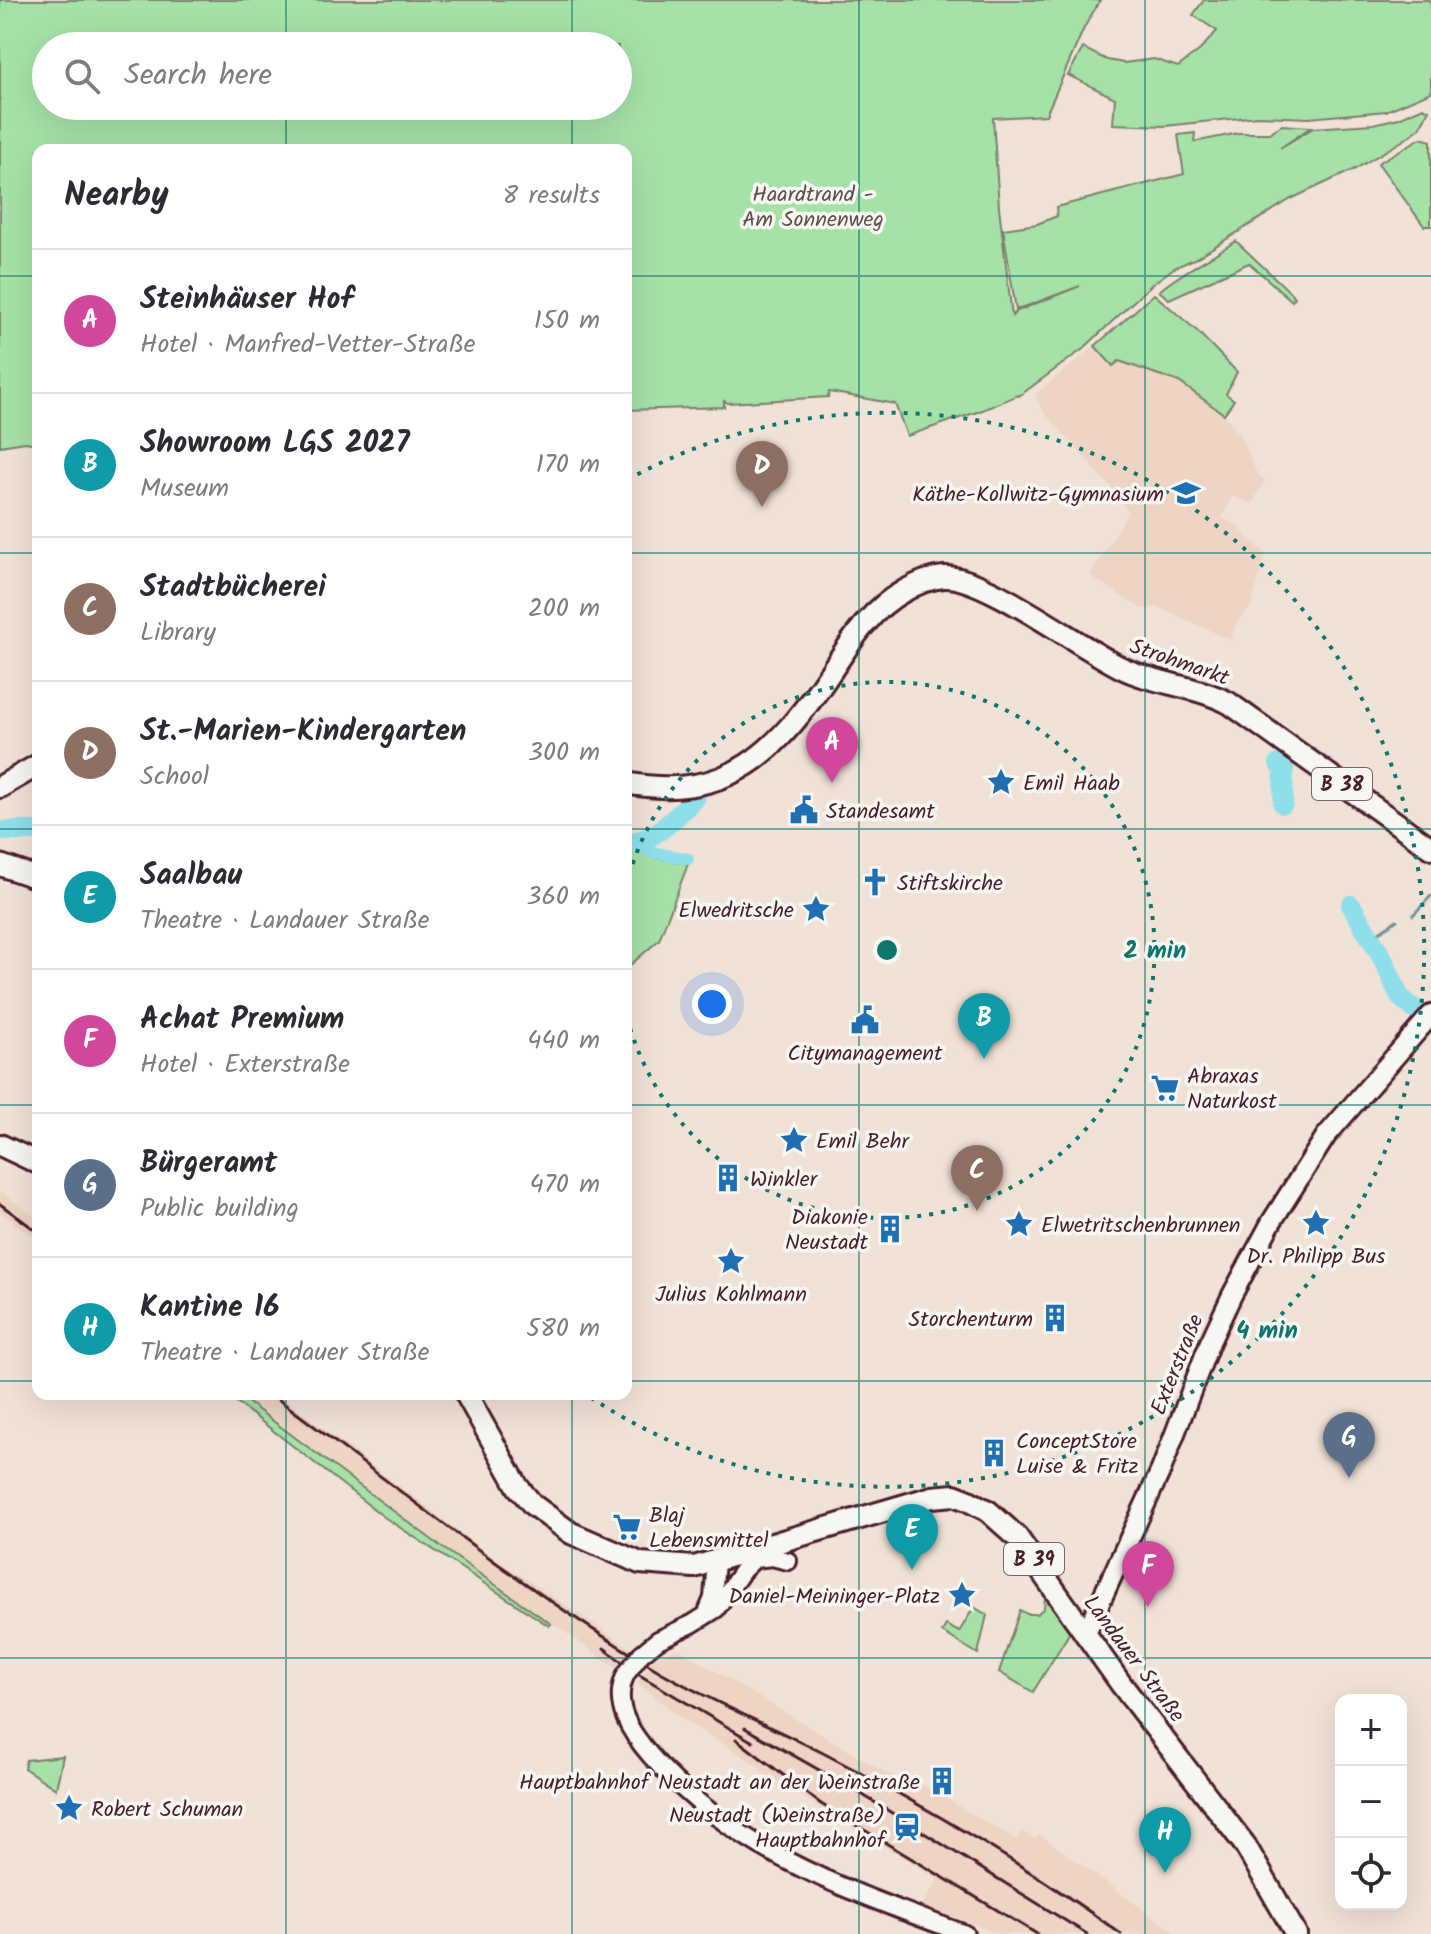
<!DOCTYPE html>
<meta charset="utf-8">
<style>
body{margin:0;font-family:Kalam,sans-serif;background:#f2f2f3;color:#2b2b33}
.controls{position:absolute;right:24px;bottom:24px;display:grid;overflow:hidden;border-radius:16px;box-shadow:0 8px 32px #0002}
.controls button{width:72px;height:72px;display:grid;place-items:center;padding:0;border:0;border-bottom:2px solid #e1e1e2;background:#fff;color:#2b2b33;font:40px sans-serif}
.you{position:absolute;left:712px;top:1004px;width:28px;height:28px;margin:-20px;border:6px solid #fff;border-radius:50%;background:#1a73e8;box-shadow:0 0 0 12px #1a73e833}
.badge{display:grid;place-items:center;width:52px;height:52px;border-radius:50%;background:#0f766e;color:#fff;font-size:26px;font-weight:700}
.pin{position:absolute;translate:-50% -66px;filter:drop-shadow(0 2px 4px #0008)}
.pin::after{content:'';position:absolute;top:42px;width:28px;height:24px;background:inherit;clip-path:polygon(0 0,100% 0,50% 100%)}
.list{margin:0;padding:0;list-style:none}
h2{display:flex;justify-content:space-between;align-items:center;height:104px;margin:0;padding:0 32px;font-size:34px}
h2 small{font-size:26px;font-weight:400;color:#7c7c81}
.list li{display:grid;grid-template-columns:52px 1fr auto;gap:24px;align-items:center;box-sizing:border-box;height:144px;padding:0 32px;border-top:2px solid #e1e1e2}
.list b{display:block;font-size:30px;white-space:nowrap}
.list p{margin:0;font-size:26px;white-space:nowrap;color:#7c7c81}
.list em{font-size:26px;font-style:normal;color:#7c7c81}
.icon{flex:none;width:44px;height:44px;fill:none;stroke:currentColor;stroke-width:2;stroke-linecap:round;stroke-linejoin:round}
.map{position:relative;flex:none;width:1431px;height:1934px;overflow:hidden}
.search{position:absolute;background:#fff;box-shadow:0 8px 32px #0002;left:32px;top:32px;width:600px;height:88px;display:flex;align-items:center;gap:20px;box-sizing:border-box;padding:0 28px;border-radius:44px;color:#7c7c81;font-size:30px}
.panel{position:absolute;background:#fff;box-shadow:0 8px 32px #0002;left:32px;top:144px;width:600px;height:1256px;border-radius:16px}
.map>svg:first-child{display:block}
.built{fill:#eed4c4}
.green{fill:#a6e2a8;stroke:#78806a;stroke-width:2;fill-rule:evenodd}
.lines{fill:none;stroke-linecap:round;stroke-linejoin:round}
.stream{stroke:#73929e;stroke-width:3}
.canal{stroke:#8fdfeb;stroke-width:12}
.river{stroke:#8fdfeb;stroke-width:20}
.tertiary-casing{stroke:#4a1f2b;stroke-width:22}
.secondary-casing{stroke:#4a1f2b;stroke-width:24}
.primary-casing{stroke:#4a1f2b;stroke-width:26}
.tertiary{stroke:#f6f6f2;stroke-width:16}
.secondary{stroke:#f6f6f2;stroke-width:18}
.primary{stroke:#f6f6f2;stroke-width:20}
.rail{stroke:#4a1f2b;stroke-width:3}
.tertiary-bridge-casing{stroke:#4a1f2b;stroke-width:22;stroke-linecap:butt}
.tertiary-bridge{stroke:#f6f6f2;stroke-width:16}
.grid{fill:none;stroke:#0f766e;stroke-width:2;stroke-opacity:0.55}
.ring{fill:none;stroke:#0f766e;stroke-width:4;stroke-dasharray:4 8}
.labels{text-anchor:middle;stroke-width:7;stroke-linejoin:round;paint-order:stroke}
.shield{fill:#f6f6f2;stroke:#7e6067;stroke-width:2}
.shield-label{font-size:20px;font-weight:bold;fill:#4a1f2b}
.park-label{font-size:22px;fill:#61504a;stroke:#f6f6f2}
.poi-label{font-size:22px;fill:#4a1f2b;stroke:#f6f6f2;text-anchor:start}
.street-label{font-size:22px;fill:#4a1f2b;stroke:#f6f6f2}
.centre{fill:#0f766e;stroke:#f6f6f2;stroke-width:4}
.ring-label{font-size:24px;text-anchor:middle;font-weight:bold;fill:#0f766e;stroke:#f6f6f2;stroke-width:7;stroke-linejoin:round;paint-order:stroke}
</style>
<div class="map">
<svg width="1431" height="1934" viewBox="0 0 1431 1934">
<rect width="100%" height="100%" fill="#f1e2d7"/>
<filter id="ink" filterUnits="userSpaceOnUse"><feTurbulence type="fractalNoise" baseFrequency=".0125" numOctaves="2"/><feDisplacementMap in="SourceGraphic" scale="16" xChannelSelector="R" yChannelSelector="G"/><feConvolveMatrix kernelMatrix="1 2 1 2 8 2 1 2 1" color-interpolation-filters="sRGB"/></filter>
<g filter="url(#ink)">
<!-- built -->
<path class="built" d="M1095,346L1113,365L1119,361L1179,382L1224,414L1242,439L1256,472L1265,481L1252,504L1232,496L1222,518L1241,527L1240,530L1265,553L1252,605L1236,624L1231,640L1159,607L1142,609L1090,576L1128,512L1110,486L1043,411L1035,394Z
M0,1191L38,1219V1241L0,1212Z
M241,1394H278L490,1555L630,1648L616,1668L444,1547Z
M677,1648L898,1780L902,1773L1017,1840L1022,1831L1035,1839L1039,1834L1177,1934H999L922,1906L938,1879L760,1771L762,1768L684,1720L637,1683L653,1659Z"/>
<!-- green -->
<path class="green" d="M0,0H1100L1084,28L1046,115L993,118L999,207L1012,316L1017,311L1080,286L1016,310L1003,229L1037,224L1057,216L1056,207L1184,174L1178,135L1195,133L1194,142L1239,133H1269L1282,125L1311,127L1280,148L1313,128L1373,124L1399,118L1423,107L1429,110L1420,128L1404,140L1355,169L1291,199L1196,258L1174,268L1151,285L1083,349L1019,396L1018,395L980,411L907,436L895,404L829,392L828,397L728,403L724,401V407L626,410V150H38V444L25,442L0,446ZM46,46H618V106H46Z
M1204,0H1429L1431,5V92L1386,111L1309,118L1258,116L1165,126L1113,124L1115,98L1068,75L1083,48L1107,60L1124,63L1154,59L1178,67L1200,50L1217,31L1193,15Z
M1421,138L1431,141V226H1424L1378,163Z
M1236,241L1295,297L1292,301L1249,263L1169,299L1159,291C1183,271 1210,258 1236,241Z
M1154,294L1196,330L1237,372L1226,394L1234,400L1224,414L1179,382L1119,361L1113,366L1095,346Z
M626,844L633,845L655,858L688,864L659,940L629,966L626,965Z
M226,1394H237L443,1548L551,1624L549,1626L384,1517Z
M1045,1596L1070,1632L1033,1692L999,1672L1020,1610L1027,1614H1037L1044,1608Z
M974,1607L987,1615L978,1654L942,1632L946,1625L959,1632Z
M63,1756L56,1789L24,1768L26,1760Z"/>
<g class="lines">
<!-- stream -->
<path class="stream" d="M1281,789L1283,791
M1413,915L1431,896
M1369,939L1397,920"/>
<!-- canal -->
<path class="canal" d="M635,843L651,852L688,859"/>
<!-- river -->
<path class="river" d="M1279,764L1284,768L1283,804
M0,831H38
M626,840C651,848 679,813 696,797
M1351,905L1383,959L1400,997L1431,1023"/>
<defs>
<path id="tertiary" d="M755,1559L772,1557L788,1561
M708,1610L713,1598L716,1561
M641,1654L658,1640L692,1624L716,1609L743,1570L768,1546
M626,1674C611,1705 631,1733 651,1756C737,1854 847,1890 965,1934"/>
<path id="secondary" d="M1085,1635L1161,1470L1210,1342L1232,1295L1272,1221L1326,1136L1431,1015"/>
<path id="primary" d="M626,783C729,803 778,751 832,670C851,641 872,608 904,591C916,584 930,578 944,577C984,575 1079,647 1120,667C1154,684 1194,685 1229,703L1431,848
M0,787L38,765
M0,865L38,878
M0,1145L38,1163
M466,1394L518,1487L533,1505L571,1533L640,1563L694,1567L932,1497L954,1495L967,1500L988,1511L1017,1537L1121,1684L1245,1845L1296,1934"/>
</defs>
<!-- tertiary casing -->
<use href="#tertiary" class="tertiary-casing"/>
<!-- secondary casing -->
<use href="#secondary" class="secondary-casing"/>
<!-- primary casing -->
<use href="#primary" class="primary-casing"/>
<!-- tertiary -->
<use href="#tertiary" class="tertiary"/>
<!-- secondary -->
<use href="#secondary" class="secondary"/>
<!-- primary -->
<use href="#primary" class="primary"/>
<!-- rail -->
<path class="rail" d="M0,1204L38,1232
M271,1394C397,1487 519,1587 654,1668C707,1700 766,1724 821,1752C924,1805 1027,1866 1121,1934
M604,1648L636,1673L753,1742
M745,1728L858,1792L1087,1934
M736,1739L821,1804L1037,1934"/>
<defs>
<path id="tertiary-bridge" d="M626,1674L641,1654"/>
</defs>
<!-- tertiary-bridge casing -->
<use href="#tertiary-bridge" class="tertiary-bridge-casing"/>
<!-- tertiary-bridge -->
<use href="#tertiary-bridge" class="tertiary-bridge"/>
</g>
</g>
<!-- grid -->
<path class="grid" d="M286,0V46M572,0V46M859,0V1934M1145,0V1934M286,106V150M572,106V150M0,276H38M626,276H1431M0,553H38M626,553H1431M0,829H38M626,829H1431M0,1105H38M626,1105H1431M0,1381H38M626,1381H1431M286,1394V1934M572,1394V1934M0,1658H1431"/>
<!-- distance rings -->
<g class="ring">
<path d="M626 887A268 268 0 1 1 626 1013"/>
<path d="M627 480A537 537 0 1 1 587 1395"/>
</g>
<!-- icons -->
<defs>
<symbol id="school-bare" viewBox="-9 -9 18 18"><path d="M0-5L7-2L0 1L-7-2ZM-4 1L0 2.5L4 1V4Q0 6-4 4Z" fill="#1f6fb2" stroke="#f6f6f2" stroke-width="2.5" paint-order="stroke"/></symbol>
<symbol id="sight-bare" viewBox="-9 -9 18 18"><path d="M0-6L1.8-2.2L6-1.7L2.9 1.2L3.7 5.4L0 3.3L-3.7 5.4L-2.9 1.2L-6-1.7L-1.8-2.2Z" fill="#1f6fb2" stroke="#f6f6f2" stroke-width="2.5" paint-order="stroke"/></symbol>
<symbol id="civic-bare" viewBox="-9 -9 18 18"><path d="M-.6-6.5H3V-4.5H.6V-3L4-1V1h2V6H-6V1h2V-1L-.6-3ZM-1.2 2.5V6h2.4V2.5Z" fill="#1f6fb2" stroke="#f6f6f2" stroke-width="2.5" paint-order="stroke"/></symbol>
<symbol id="church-bare" viewBox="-9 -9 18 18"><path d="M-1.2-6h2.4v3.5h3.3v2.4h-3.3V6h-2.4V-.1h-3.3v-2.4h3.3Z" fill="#1f6fb2" stroke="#f6f6f2" stroke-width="2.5" paint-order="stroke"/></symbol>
<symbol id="supermarket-bare" viewBox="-9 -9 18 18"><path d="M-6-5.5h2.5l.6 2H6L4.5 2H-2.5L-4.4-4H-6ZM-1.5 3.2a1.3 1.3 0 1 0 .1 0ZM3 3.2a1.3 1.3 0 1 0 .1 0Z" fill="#1f6fb2" stroke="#f6f6f2" stroke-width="2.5" paint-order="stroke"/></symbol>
<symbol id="building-bare" viewBox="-9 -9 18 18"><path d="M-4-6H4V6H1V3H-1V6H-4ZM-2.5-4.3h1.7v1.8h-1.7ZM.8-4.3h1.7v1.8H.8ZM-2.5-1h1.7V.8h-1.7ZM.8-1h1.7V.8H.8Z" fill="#1f6fb2" stroke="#f6f6f2" stroke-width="2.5" paint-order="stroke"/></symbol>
<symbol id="station-bare" viewBox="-9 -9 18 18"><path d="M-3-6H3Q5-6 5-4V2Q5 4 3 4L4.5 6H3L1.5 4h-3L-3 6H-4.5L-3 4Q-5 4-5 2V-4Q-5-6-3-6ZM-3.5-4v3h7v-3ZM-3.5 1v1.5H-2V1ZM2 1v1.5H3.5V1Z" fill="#1f6fb2" stroke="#f6f6f2" stroke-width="2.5" paint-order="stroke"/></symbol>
</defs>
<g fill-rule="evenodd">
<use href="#school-bare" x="1166" y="473" width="40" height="40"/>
<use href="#sight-bare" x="981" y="762" width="40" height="40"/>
<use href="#civic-bare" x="784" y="790" width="40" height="40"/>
<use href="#church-bare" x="855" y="862" width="40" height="40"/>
<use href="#sight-bare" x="796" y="889" width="40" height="40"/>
<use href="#civic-bare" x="845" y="1000" width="40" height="40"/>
<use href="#supermarket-bare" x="1145" y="1068" width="40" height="40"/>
<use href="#sight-bare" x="774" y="1120" width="40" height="40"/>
<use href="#building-bare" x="708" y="1158" width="40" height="40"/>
<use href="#sight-bare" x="1296" y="1203" width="40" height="40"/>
<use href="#sight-bare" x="999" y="1204" width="40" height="40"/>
<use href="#building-bare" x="870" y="1209" width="40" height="40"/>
<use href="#sight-bare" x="711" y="1241" width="40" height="40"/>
<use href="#building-bare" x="1035" y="1298" width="40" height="40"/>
<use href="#building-bare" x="974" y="1433" width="40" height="40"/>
<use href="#supermarket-bare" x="607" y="1507" width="40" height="40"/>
<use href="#sight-bare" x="942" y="1575" width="40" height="40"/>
<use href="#building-bare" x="922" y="1761" width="40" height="40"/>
<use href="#sight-bare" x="49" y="1788" width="40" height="40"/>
<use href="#station-bare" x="887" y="1807" width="40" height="40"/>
</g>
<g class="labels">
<!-- shield labels -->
<g class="shield">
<rect x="1312" y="768" width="60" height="32" rx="6"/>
<rect x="1004" y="1543" width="60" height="32" rx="6"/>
</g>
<g class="shield-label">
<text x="1342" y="791">B 38</text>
<text x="1034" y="1566">B 39</text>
</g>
<!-- park labels -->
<g class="park-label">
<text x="813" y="201">Haardtrand -<tspan x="813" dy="25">Am Sonnenweg</tspan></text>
</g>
<!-- poi labels -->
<g class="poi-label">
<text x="1164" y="501" text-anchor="end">Käthe-Kollwitz-Gymnasium</text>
<text x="1023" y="790">Emil Haab</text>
<text x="826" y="818">Standesamt</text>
<text x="897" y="890">Stiftskirche</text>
<text x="794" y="917" text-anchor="end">Elwedritsche</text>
<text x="865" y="1060" text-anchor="middle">Citymanagement</text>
<text x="1187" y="1083">Abraxas<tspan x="1187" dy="25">Naturkost</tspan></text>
<text x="816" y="1148">Emil Behr</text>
<text x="750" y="1186">Winkler</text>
<text x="868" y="1224" text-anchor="end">Diakonie<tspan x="868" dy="25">Neustadt</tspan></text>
<text x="1041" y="1232">Elwetritschenbrunnen</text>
<text x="1316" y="1263" text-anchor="middle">Dr. Philipp Bus</text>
<text x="731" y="1301" text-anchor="middle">Julius Kohlmann</text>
<text x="1033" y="1326" text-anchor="end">Storchenturm</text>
<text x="1016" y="1448">ConceptStore<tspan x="1016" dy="25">Luise &amp; Fritz</tspan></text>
<text x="649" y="1522">Blaj<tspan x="649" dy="25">Lebensmittel</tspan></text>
<text x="940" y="1603" text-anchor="end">Daniel-Meininger-Platz</text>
<text x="920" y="1789" text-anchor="end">Hauptbahnhof Neustadt an der Weinstraße</text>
<text x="91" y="1816">Robert Schuman</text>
<text x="885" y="1822" text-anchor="end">Neustadt (Weinstraße)<tspan x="885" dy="25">Hauptbahnhof</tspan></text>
</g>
<!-- street labels -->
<g class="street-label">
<text transform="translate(1180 661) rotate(19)" y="8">Strohmarkt</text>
<text transform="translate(1176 1364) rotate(-68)" y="8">Exterstraße</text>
<text transform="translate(1135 1658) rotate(53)" y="8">Landauer Straße</text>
</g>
</g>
<circle cx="887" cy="950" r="12" class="centre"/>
<g class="ring-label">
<text x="1155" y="958">2 min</text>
<text x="1267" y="1338">4 min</text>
</g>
</svg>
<div class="controls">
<button>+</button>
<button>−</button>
<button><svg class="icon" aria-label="locate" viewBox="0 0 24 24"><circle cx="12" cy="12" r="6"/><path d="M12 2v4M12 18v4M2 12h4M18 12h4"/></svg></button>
</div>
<div class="you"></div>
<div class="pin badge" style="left:832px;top:783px;background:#d1479c">A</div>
<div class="pin badge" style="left:984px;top:1059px;background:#0f9aa8">B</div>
<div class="pin badge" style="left:977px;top:1211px;background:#8d6e63">C</div>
<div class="pin badge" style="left:762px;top:507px;background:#8d6e63">D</div>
<div class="pin badge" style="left:912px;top:1570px;background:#0f9aa8">E</div>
<div class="pin badge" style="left:1148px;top:1607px;background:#d1479c">F</div>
<div class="pin badge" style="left:1349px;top:1478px;background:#5c6f8a">G</div>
<div class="pin badge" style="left:1165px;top:1873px;background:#0f9aa8">H</div>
<div class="search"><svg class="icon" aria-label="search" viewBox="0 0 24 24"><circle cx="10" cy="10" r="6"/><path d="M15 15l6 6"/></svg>Search here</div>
<section class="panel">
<h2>Nearby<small>8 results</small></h2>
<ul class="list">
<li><span class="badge" style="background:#d1479c">A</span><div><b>Steinhäuser Hof</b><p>Hotel · Manfred-Vetter-Straße</p></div><em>150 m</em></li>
<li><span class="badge" style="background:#0f9aa8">B</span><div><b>Showroom LGS 2027</b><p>Museum</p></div><em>170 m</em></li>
<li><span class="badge" style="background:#8d6e63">C</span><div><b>Stadtbücherei</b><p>Library</p></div><em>200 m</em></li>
<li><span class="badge" style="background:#8d6e63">D</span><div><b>St.-Marien-Kindergarten</b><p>School</p></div><em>300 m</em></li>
<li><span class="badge" style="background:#0f9aa8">E</span><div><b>Saalbau</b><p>Theatre · Landauer Straße</p></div><em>360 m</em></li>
<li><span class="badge" style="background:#d1479c">F</span><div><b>Achat Premium</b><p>Hotel · Exterstraße</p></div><em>440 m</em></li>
<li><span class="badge" style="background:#5c6f8a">G</span><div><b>Bürgeramt</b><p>Public building</p></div><em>470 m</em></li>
<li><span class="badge" style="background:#0f9aa8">H</span><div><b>Kantine 16</b><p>Theatre · Landauer Straße</p></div><em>580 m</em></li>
</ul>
</section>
</div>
